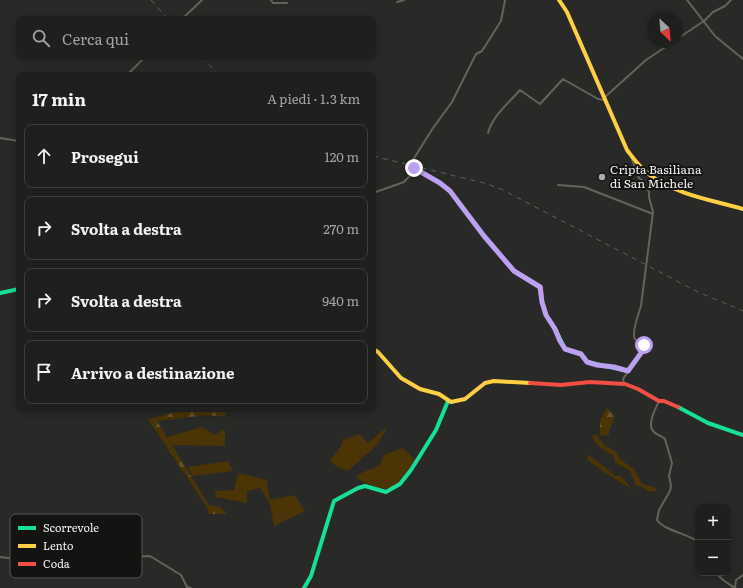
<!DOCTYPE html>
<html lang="it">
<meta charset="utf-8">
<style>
body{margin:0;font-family:Literata,serif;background:#272827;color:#f1f3f6}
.controls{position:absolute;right:12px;bottom:12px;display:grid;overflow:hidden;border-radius:8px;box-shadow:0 2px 10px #0003}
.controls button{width:36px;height:36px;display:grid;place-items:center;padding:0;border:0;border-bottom:1px solid #3c3e3c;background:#1f201e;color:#f1f3f6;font:20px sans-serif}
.compass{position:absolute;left:647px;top:12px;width:36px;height:36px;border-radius:50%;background:#1f201e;box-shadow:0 2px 10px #0003;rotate:154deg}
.stop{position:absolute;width:12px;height:12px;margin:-9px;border:3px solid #bca0f2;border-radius:50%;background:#fff}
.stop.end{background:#bca0f2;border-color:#fff;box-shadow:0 1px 4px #0008}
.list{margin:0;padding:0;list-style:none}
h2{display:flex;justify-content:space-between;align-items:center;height:52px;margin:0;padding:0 16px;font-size:17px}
h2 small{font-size:13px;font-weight:400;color:#a1a3a4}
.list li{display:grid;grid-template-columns:26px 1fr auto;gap:12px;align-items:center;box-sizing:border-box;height:64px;margin:0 8px 8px;padding:0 8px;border:1px solid #3c3e3c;border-radius:8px}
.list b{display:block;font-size:15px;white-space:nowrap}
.list em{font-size:13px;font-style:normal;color:#a1a3a4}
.icon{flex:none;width:22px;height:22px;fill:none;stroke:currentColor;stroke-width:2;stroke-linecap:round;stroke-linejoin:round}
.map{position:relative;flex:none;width:743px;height:588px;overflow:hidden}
.search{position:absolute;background:#1f201e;box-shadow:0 2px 10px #0003;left:16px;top:16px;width:360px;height:44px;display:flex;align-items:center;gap:10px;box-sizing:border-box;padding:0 14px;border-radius:8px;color:#a1a3a4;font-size:15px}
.panel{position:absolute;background:#1f201e;box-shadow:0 2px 10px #0003;left:16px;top:72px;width:360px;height:340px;border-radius:8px}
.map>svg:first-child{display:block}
.green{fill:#4b3406}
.forest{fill:url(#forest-firs)}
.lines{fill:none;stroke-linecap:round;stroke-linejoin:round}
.street{stroke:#646259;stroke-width:2}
.fast{stroke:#16e098;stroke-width:4}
.slow{stroke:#ffcf43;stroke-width:4}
.jam{stroke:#f24e42;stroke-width:4}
.rail{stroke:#60605b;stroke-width:1;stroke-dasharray:5 5;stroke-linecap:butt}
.route{stroke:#bca0f2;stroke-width:5}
.poi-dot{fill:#acadab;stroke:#131312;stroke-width:1.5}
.labels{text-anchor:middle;stroke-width:4;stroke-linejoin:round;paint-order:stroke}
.poi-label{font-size:12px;fill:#f3f4f1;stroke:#131312;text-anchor:start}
.key{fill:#131312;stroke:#565655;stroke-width:1}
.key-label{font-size:11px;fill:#f3f4f1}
</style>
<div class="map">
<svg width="743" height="588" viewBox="0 0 743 588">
<defs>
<pattern id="forest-firs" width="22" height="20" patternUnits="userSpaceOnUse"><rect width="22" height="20" fill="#4b3406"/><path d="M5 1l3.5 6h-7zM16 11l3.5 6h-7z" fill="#65522b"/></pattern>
</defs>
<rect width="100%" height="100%" fill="#292a28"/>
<!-- green -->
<path class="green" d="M388,426L377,445L348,471L336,466L330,461L341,446L343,440L359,434L368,443Z
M202,427L215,435L222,430L225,431V446L171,445L167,437Z
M596,434L605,446L609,447L617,453L620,459L635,470L642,484L654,487L658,492L647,491L641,486H636L630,471L615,462L613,455C605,451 595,445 592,436Z
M403,448L415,460C412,466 405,480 400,484C386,494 370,486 357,478V475L380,465L384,455Z
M589,455L616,476H621L633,490C617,480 601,471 587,459Z
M228,461L233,471L193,476L188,467Z
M238,473L267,480L270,500L295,495L305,511L274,526L270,504L260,488L247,491V503L216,497L215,491L234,490Z"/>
<!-- forest -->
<path class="forest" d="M607,408L615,416L608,435L602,436L600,434V421Z
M210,409L226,413L225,417L207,415L157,421L209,505L220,507L227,514H209L207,507L148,419L173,413Z"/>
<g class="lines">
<!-- street -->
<path class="street" d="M271,0L273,3H287
M687,0L715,36L743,59
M397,2L404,0
M182,19L202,0
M677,39L704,21L713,12L725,6L731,0
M127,75L145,57
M605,97L646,60L673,42
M488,133C493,115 508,104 520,90L540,104L563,79L598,99L604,100
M0,138L19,141
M558,185L584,187L653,214
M373,193L404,182L415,170L411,167V163L433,128L452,102L476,54L482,51L501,21L505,0
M624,384L623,379C628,370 644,354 643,344C641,343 636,341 635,339C631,334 639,312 641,306L653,212L649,197V192L642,180L639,178L631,157
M659,401C656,408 646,425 654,432C657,435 662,436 665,439L672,463L669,476L671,486L670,491L659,510L657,520C665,531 686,533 697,541L698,552
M0,557L23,560L32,558L67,572L86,569L115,558L150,556L181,575L187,587L191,588
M716,573L723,580L735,588L736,580L743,575"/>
<!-- fast -->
<path class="fast" d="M0,293L19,289
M556,331L565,349L581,354L587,362L628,371
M678,407L708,423L743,435
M304,588L311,576L334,501L358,488L365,486L386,492L400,484L411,470L436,430L448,401"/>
<!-- slow -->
<path class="slow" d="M559,0L567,12L627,150C634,159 640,168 650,175C677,195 712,200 743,209
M373,349L378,352L401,378L420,389L439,394L451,402L465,399L485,383L494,381L530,383"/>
<!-- jam -->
<path class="jam" d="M415,169L440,183L450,191L484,236L514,271L541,287L542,302L546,315L556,331
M530,383L561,385L590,382L625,384L638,389L659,401H664L678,407"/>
<!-- rail -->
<path class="rail" d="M151,0L168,19
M202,57L219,75
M373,156L484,183L501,189L696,291L743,311"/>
</g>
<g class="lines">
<!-- route -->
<path class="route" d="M414,168L440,183L450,191L484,236L514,271L540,287L542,302L546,315L555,329L560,341L565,349L581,354L587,362L597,365L614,367L628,371L641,353L644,345"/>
</g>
<!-- markers -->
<circle class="poi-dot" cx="602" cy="177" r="4"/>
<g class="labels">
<!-- poi labels -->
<g class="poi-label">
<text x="610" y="174">Cripta Basiliana<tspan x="610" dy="14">di San Michele</tspan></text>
</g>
</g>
<!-- legend -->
<rect x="10" y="514" width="132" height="64" rx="6" class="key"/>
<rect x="18" y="526" width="18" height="4" fill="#16e098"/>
<rect x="18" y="544" width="18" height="4" fill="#ffcf43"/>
<rect x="18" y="562" width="18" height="4" fill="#f24e42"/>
<g class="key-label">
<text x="43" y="532">Scorrevole</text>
<text x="43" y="550">Lento</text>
<text x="43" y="568">Coda</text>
</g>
</svg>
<div class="controls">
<button>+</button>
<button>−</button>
</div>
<svg class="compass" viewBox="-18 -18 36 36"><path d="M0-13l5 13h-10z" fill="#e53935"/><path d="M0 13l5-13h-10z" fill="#a1a3a4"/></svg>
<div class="stop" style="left:644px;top:345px"></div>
<div class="stop end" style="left:414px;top:168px"></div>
<div class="search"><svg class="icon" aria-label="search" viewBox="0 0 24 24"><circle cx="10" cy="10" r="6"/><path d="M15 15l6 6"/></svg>Cerca qui</div>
<section class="panel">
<h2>17 min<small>A piedi · 1.3 km</small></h2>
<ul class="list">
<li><svg class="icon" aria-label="ahead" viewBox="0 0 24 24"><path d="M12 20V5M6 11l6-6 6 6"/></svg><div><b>Prosegui</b></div><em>120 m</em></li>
<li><svg class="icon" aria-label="right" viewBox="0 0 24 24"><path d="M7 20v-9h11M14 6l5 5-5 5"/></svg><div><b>Svolta a destra</b></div><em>270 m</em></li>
<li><svg class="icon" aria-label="right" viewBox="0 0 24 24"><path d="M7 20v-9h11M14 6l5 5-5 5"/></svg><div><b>Svolta a destra</b></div><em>940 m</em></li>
<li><svg class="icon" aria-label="arrive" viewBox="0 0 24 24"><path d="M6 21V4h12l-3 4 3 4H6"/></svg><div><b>Arrivo a destinazione</b></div></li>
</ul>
</section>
</div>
